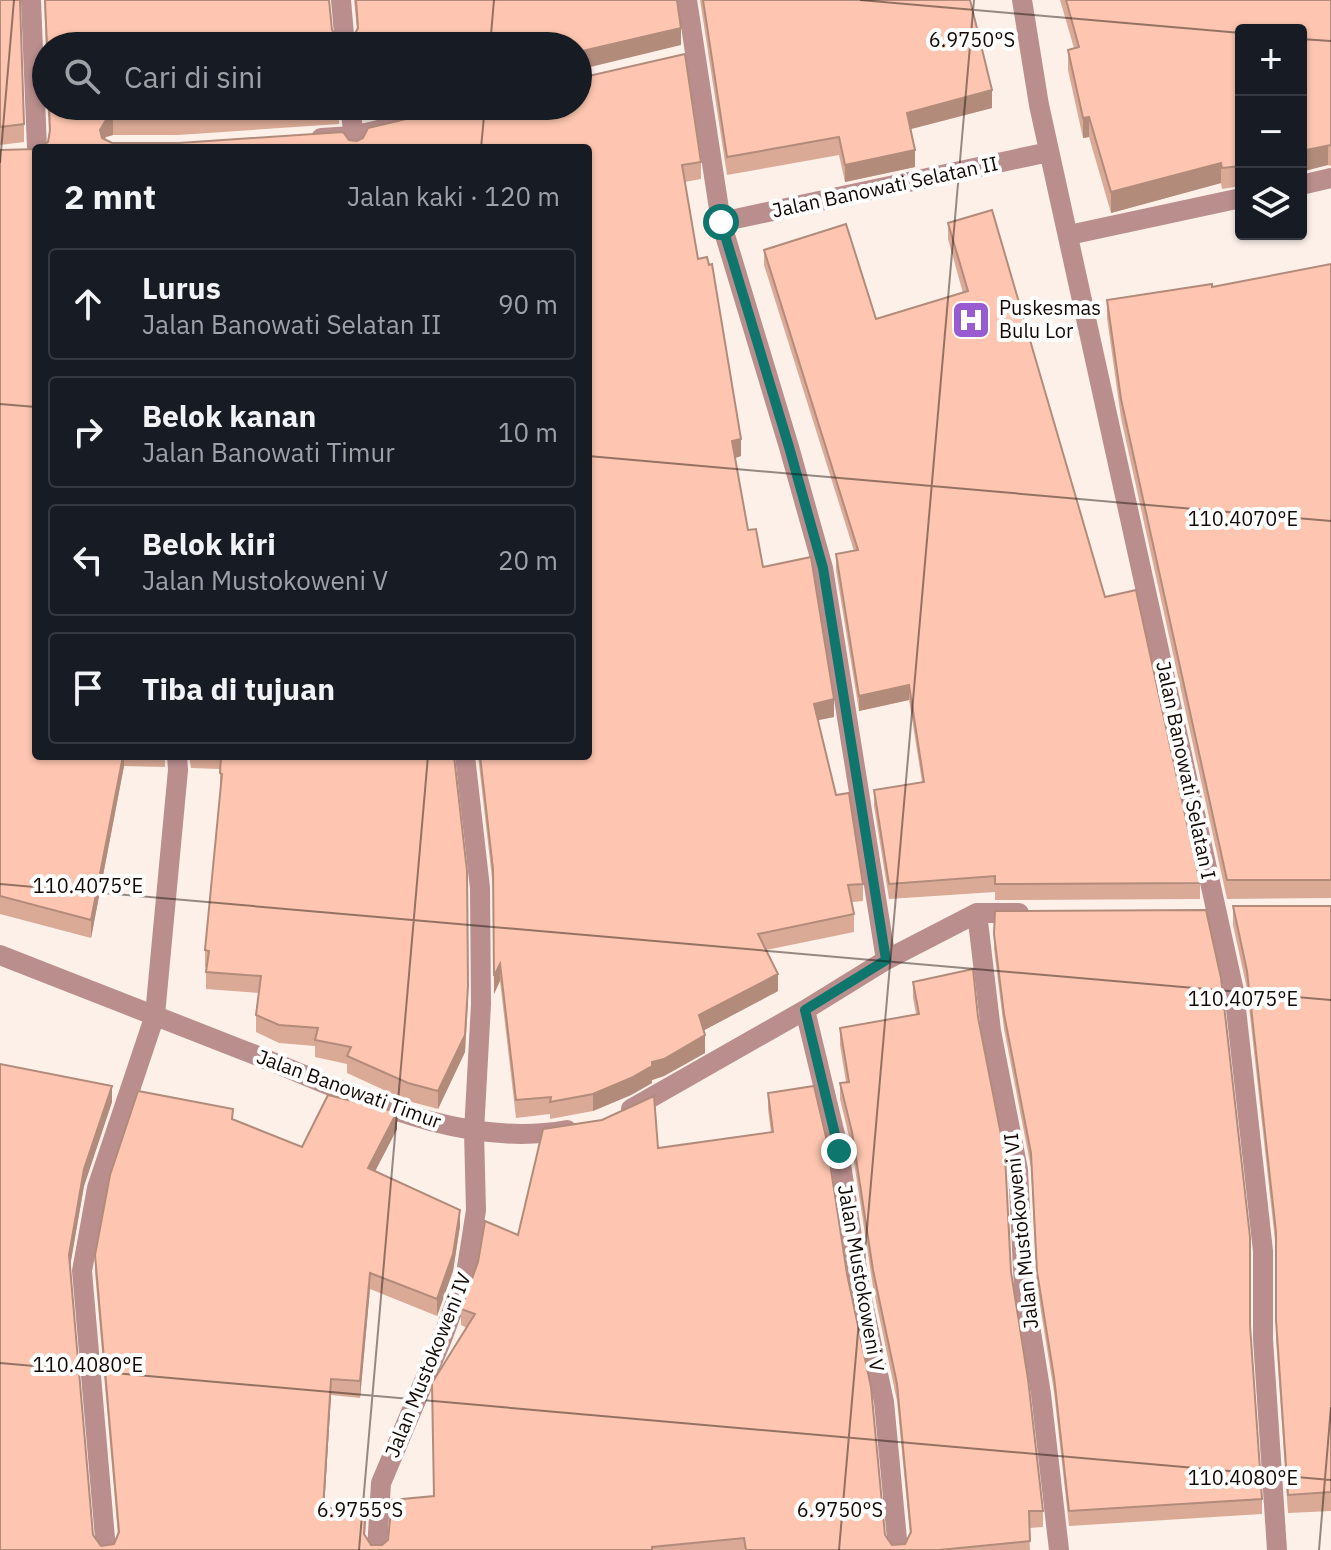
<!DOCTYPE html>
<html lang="id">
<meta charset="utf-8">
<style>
body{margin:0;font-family:"IBM Plex Sans",sans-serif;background:#242831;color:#f1f3f6}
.controls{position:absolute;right:24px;top:24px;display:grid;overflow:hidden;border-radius:8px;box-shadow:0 2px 6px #0004}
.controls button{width:72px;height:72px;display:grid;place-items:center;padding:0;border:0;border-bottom:2px solid #363941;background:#171b24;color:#f1f3f6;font:40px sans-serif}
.stop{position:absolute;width:24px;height:24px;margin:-18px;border:6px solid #0f766e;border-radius:50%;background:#fff}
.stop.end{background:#0f766e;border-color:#fff;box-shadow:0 2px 8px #0008}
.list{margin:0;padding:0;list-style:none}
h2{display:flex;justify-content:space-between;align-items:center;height:104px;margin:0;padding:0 32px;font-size:34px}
h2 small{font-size:26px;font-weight:400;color:#9ea1a6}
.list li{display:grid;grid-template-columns:52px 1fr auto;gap:24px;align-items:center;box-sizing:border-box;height:112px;margin:0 16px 16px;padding:0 16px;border:2px solid #363941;border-radius:8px}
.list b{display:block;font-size:30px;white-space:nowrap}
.list p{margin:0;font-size:26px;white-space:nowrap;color:#9ea1a6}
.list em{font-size:26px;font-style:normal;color:#9ea1a6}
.icon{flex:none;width:44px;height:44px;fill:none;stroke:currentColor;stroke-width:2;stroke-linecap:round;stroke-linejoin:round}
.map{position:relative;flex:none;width:1331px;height:1550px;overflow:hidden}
.search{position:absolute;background:#171b24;box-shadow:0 2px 6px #0004;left:32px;top:32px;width:560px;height:88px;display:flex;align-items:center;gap:20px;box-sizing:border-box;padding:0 28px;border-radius:44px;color:#9ea1a6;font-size:30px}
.panel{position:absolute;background:#171b24;box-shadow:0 2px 6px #0004;left:32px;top:144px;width:560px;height:616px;border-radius:8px}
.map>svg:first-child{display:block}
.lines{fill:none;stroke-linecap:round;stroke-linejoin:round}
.minor{stroke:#b98e8d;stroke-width:20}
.wall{fill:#daaa97}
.shaded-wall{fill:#b28b7b}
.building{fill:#fec6b0;stroke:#b28b7b;stroke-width:2}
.route{stroke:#0f766e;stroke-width:10}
.ticks{fill:none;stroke:#130a05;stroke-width:2;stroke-opacity:0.45}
.labels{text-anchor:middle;stroke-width:8;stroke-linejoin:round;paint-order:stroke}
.street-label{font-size:20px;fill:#130a05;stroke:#fff}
.poi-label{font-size:20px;fill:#130a05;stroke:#fff;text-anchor:start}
.ticks-label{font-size:20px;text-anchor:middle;fill:#130a05;stroke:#fff;stroke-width:8;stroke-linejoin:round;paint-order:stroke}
</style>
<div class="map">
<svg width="1331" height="1550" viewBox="0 0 1331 1550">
<rect width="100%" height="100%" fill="#fcf0e9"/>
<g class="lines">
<!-- minor -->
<path class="minor" d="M31,0L37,148
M341,0L345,46
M687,0L721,222L789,447L823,568L886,960
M1022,0L1039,105L1234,991L1263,1251V1339L1277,1550
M350,106L355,146
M321,138L353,136L391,127
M1301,185L1331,178
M721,222L1049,152
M1069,235L1241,198
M977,913L991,1031L1018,1170L1024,1288L1041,1394L1059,1550
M0,955C82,987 163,1019 245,1051C346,1090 455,1150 567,1130
M805,1010L839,1151L860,1289L884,1402L898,1550
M631,1109L805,1010L886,960L977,913H1019
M106,1550L82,1271L97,1188L155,1015L178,770L177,756
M377,1550L381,1483L442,1339L466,1274L476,1210L474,1132L481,1004L480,888L465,756"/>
</g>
<!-- wall -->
<path class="wall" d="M0,0L24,124V142L0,145Z
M44,0H329L332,30L339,40L352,39L357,30L354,0H677L681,45L46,46V49Z
M700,0H970L992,108L911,129L915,167L845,182L839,155L727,175Z
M1060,0H1331V166L1328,165L1241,30V186L1222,189L1221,183L1111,213L1089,137L1083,138L1068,70V50L1074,48Z
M685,54L701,162V179L685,182L698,259L707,257L709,265L712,264L741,439V456L735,458L748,530L756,529L763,567L811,557L834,699V717L818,720L836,795L849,793L863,884V901L852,902L854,914V932L766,950L778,974V991L704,1030L705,1035V1053L664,1076L652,1080V1083L631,1095L593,1111L550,1119V1114L516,1118L500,981L494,994L493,887L478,756H588V148H39L48,142L49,133L48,106H339V124L178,135H113L106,137L105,139L112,143H179L343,132L349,140L357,141L363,138L368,128L461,106H578V77L580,78Z
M0,150L36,756H165V767L124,766L91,938L0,914Z
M948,223L1105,597L1200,883V899L995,900V892L889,899L874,806V790L922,782L909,700L859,711L836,570V554L854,551L764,265V250L876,319L963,293L948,239Z
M1331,264V898L1227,899L1121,418L1107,318V300L1212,287Z
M189,756H454L468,1004L465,1052L438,1109L408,1101L347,1073V1064L315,1057V1046L279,1043L256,1032V1015L259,993L206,989V968L205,967V950L221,791H220V769L191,768Z
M1233,906H1331V1511L1288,1513L1276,1339V1250L1247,989L1233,925Z
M995,911L1262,1499V1514L1069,1526L1054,1392L1037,1287L1031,1168L1004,1029L994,949Z
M913,982L1011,1272L1043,1511V1527L1029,1528L1030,1550H0V1064L112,1102L84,1186L70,1266L93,1535L101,1546L114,1544L118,1535L95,1272V1255L233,1120L302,1147L397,1129L375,1171L460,1226L453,1271L437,1316L370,1289L360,1398L331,1395L324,1509L366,1520L365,1535L371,1545H382L434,1496L467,1328L461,1325V1309L518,1235L658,1148L771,1133L768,1109V1093L885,1535L892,1545L905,1544L910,1535L897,1401L873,1287L852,1149L840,1099V1083L846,1082L840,1045V1028L916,1014L913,998Z"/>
<!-- shaded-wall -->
<path class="shaded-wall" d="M681,28V45L578,70V52Z
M992,90V108L907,130V113Z
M365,106H423L365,120Z
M113,117V135L106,137L100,147V130L106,120Z
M1089,117V137L1083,138V118Z
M1328,145V165L1301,172V151Z
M915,150V167L845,182V165Z
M1221,163V183L1111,213V192Z
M741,439V456L732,459V441Z
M909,685V700L859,711V696Z
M834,699V717L814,721V704Z
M123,756H124V766L91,938V920Z
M500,964V981L494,994V976Z
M778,974V991L699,1033V1015Z
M468,986L465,1052L438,1109V1091Z
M705,1035V1053L664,1076L652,1080V1083L631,1095L593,1111V1094Z
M112,1086V1102L84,1186L69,1272V1255L84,1169Z
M397,1112V1129L368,1185V1168Z
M460,1210V1226L453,1271L437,1316V1299Z
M370,1273V1289L360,1398V1381Z
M331,1379V1395L323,1525V1509Z"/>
<!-- building -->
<path class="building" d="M0,0H20L24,124L0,127Z
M45,0H329L332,30L339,40L352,39L358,28L356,0H677L681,28L578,52V46H47Z
M703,0H970L992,90L907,113L915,150L845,165L839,137L727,157Z
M1066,0H1331V145L1301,151V30H1241V166L1222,168L1221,163L1111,192L1089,117L1083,118L1068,50L1079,47Z
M685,54L701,162L682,165L698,259L707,257L709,265L712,264L741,439L732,441L748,530L756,529L763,567L811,557L834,699L814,704L836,795L849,793L863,884L848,885L854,914L758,934L778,974L699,1015L705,1035L664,1059L652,1062V1066L631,1078L593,1094L550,1102L551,1097L516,1100L500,964L494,976L493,869L480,756H588V148H39L48,142L50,130L49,106H339L178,117H113L106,120L100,130L102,138L112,143H179L343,132L349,140L357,141L363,138L368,128L461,106H578V77L580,78Z
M36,149V756H123L91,920L0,896V150Z
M992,210L1105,597L1136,590L1200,883L995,884V876L889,884L874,790L924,782L909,685L859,696L836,554L858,550L764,250L846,224L876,319L968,291L948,223Z
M1331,264V880H1227L1121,399L1107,300L1212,284V287Z
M221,756H454L467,871L468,986L465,1035L438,1091L408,1083L347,1056L351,1047L315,1040L318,1028L279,1025L256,1015L261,976L206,972L209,951L205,950L222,774L220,773Z
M1233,906H1331V1492L1288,1495L1276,1320V1232L1247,971Z
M1206,910L1221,978L1250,1237V1325L1262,1499L1069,1511L1054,1377L1037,1272L1031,1153L1004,1014L994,934L995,911Z
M973,969L978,1017L1005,1155L1011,1272L1028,1379L1043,1511H1029L1030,1541L939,1550H746L744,1538L652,1547V1550H0V1064L112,1086L84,1169L69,1255L93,1535L101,1546L114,1544L119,1532L95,1255L110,1175L138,1091L233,1109L232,1119L302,1147L328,1095L397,1112L368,1168L460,1210L453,1254L437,1299L370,1273L360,1381L331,1379L323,1509L350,1506L348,1518L357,1505L366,1504L364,1534L371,1545H382L388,1540L392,1500L434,1496L432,1383L475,1314L461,1309L478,1262L485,1221L518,1235L543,1129L602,1120L654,1096L658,1148L773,1132L768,1093L814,1086L826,1137L847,1274L871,1387L885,1535L892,1545L905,1544L911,1532L897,1384L873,1270L852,1132L840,1083L849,1082L840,1028L919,1014L913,982Z"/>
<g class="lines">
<!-- route -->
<path class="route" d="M721,222L789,447L823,568L886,960L805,1010L839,1151"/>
</g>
<!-- ticks -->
<path class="ticks" d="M860,0L1241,33M1301,39L1331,41M490,46L494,0M481,148L485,106M0,163L14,0M0,404L36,407M588,456L1331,521M0,884L1331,1000M0,1363L1331,1480M359,1550L428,756M839,1550L974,0M1319,1550L1331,1407"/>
<!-- icons -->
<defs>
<symbol id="hospital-square" viewBox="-11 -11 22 22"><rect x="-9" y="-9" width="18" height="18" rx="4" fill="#975bd2" stroke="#fff"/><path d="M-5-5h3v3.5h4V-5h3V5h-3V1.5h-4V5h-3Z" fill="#fff"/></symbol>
</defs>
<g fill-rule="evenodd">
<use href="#hospital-square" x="949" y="298" width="44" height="44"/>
</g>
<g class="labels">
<!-- street labels -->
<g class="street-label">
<text transform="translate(885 187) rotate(-12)" y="7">Jalan Banowati Selatan II</text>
<text transform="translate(1186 770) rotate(78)" y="7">Jalan Banowati Selatan I</text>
<text transform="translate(349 1089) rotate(20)" y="7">Jalan Banowati Timur</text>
<text transform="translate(1021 1231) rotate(-96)" y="7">Jalan Mustokoweni VI</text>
<text transform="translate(861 1278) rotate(80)" y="7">Jalan Mustokoweni V</text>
<text transform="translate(428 1365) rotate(-68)" y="7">Jalan Mustokoweni IV</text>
</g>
<!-- poi labels -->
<g class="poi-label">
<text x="999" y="315">Puskesmas<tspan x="999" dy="23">Bulu Lor</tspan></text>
</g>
</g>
<g class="ticks-label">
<text x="972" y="47">6.9750°S</text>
<text x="1243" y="526">110.4070°E</text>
<text x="88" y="893">110.4075°E</text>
<text x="1243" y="1006">110.4075°E</text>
<text x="88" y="1372">110.4080°E</text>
<text x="1243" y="1485">110.4080°E</text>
<text x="360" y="1517">6.9755°S</text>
<text x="840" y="1517">6.9750°S</text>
</g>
</svg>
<div class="controls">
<button>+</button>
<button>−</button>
<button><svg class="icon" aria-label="layers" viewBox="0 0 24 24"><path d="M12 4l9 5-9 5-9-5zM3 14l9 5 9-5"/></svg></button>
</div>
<div class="stop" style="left:721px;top:222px"></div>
<div class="stop end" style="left:839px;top:1151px"></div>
<div class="search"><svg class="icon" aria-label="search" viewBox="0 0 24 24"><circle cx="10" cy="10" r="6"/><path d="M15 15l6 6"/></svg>Cari di sini</div>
<section class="panel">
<h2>2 mnt<small>Jalan kaki · 120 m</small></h2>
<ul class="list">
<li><svg class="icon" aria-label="ahead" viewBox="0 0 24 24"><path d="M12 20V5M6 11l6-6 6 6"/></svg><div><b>Lurus</b><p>Jalan Banowati Selatan II</p></div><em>90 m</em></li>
<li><svg class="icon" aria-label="right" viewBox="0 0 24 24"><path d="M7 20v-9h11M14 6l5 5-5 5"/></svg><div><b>Belok kanan</b><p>Jalan Banowati Timur</p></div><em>10 m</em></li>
<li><svg class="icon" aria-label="left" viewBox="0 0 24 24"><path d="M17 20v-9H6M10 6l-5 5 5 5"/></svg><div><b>Belok kiri</b><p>Jalan Mustokoweni V</p></div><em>20 m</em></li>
<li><svg class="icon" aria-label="arrive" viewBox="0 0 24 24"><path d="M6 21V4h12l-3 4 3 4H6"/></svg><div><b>Tiba di tujuan</b></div></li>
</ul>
</section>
</div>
